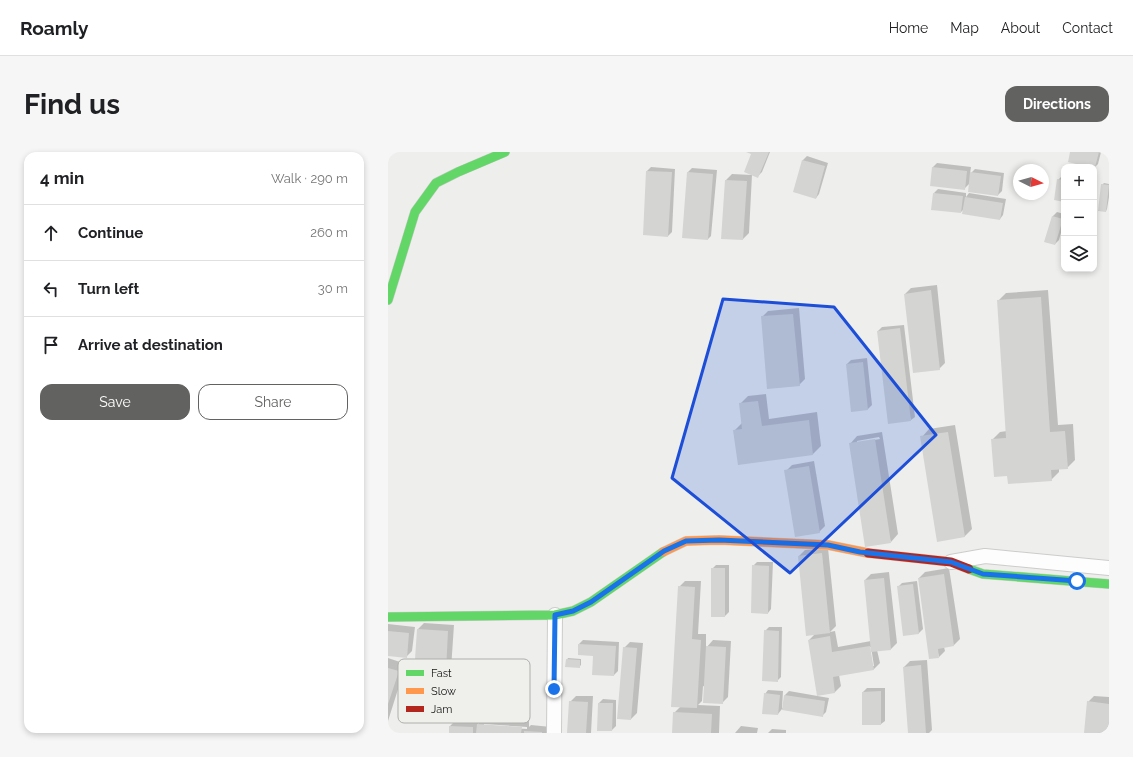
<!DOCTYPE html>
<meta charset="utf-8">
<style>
body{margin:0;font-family:Raleway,sans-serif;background:#f6f6f6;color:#202124}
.controls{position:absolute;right:12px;top:12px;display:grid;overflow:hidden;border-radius:8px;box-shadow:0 2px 6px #0003}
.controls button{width:36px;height:36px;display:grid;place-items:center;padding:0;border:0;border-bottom:1px solid #e0e0e0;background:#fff;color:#202124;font:20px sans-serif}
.compass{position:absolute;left:625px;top:12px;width:36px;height:36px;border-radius:50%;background:#fff;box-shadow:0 2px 6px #0003;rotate:95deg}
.stop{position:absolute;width:12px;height:12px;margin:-9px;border:3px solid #1a73e8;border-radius:50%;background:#fff}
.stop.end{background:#1a73e8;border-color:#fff;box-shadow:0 1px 4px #0008}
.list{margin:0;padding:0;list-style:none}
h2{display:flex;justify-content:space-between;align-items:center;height:52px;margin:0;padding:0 16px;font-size:17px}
h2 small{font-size:13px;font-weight:400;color:#757577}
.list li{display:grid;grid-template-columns:26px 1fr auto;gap:12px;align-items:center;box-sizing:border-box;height:56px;padding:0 16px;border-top:1px solid #e0e0e0}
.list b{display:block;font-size:15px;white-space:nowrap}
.list em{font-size:13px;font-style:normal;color:#757577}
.actions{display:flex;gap:8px;padding:12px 16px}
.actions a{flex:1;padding:9px 0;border:1px solid #626361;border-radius:12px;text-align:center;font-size:14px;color:#626361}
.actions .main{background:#626361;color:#fff}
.icon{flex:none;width:22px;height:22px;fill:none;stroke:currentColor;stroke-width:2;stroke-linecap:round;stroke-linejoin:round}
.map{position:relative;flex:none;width:721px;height:581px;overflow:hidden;border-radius:12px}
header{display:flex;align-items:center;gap:24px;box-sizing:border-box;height:56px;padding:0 20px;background:#fff;border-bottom:1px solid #e0e0e0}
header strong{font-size:19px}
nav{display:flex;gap:22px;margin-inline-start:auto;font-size:14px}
.intro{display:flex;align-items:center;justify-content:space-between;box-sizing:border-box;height:96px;padding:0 24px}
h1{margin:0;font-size:28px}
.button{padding:10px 18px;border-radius:12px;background:#626361;color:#fff;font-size:14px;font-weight:700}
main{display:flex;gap:24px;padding:0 24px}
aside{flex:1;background:#fff;border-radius:12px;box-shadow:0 2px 6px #0003}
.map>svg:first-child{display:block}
.shadow{fill:#0003;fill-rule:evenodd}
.building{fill:#d4d5d3}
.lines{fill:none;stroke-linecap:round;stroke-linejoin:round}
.street-casing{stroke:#cccccb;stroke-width:16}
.fast-casing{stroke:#cccccb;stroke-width:10}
.slow-casing{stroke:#cccccb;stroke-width:10}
.jam-casing{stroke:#cccccb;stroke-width:10}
.street{stroke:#fcfdfc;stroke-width:14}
.fast{stroke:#63d668;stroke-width:9}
.slow{stroke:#ff974d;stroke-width:9}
.jam{stroke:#b3261e;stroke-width:9}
.route{stroke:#1a73e8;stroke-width:5}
.marked{fill:#1d4ed8;fill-opacity:0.2;stroke:#1d4ed8;stroke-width:3;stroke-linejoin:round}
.key{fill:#eff0ec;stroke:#aeafac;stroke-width:1}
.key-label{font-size:11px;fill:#171716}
</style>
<header>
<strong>Roamly</strong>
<nav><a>Home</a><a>Map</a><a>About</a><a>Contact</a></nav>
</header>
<div class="intro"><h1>Find us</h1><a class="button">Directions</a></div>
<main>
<aside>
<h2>4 min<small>Walk · 290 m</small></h2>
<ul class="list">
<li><svg class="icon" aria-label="ahead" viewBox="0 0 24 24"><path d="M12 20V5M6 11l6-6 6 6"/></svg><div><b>Continue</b></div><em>260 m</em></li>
<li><svg class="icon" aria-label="left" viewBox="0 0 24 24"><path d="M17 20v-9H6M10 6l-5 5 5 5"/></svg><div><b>Turn left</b></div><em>30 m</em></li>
<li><svg class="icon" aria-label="arrive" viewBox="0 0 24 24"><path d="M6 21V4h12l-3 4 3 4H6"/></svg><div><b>Arrive at destination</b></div></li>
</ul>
<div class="actions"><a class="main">Save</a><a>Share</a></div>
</aside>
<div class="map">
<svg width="721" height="581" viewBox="0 0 721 581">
<rect width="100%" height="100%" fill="#eeefed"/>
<!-- shadow -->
<path class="shadow" d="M360,0H382L374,20L370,24L364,2Z
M683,0H713L710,12L707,15Z
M419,4L440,11L431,42L428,46L406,39L415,8Z
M549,11L583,15L582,22L587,17L616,21L614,39L610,43L582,31L577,36L543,33L545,15Z
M263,15L287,17L284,80L280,84L259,19Z
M304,16L329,18L323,84L320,87L300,20Z
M344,22L364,23L361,81L355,87L338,28Z
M674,24H676V49L670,28Z
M706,29H708L706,39Z
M716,31L721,32V45L719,57L718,59L714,33Z
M550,37L578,41V45L581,41L618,47L615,63L612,67L576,57L573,60L546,41Z
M669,60L676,62V70L671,88L667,92L658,90L665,64Z
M549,133L557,211L551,217L517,142L523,136Z
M660,138L670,273L685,272L687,308L679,316H671V320L663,328L620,323L604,288L612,280L619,279L610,149L618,141Z
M411,156L417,227L411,233L374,165L380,159Z
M516,173L527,265L523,268L490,179L494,175Z
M479,206L484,253L480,257L464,259L459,212L463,208Z
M378,242L381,267L429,260L433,294L425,302L351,312L346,279L354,271L352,252L360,244Z
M567,273L584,377L576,385L534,285L541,277Z
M494,280L510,382L503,390L462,292L469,284ZM491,285L492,287L469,291V289Z
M426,309L437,374L431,380L398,319L404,313Z
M440,396L448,474L442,480L447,479L450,495L483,489L477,428L483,422L501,420L509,491L503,497L489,498L492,511L486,517L451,523L453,534L447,540L430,543L421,488L427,482L411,404L417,398ZM481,495H483L486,514H484Z
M369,410H385L383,457L380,461L365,414Z
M328,413H341V460L337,464L324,417Z
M561,416L572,487L566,493L556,495L557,499L551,505L531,426L537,420Z
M297,429H313L310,482H318V496L325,488L343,489L340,545L334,551L317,535L315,534L314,549L310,553L332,554L331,581H285L286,561L293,554L291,435Z
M529,429L535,477L531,481L516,483L510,435L514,431Z
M36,471L66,473L62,532L56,538L30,477Z
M0,472L27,475L24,499L18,505L0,503Z
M381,475H394L393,525L389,529L377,479Z
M195,488L231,490L230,519L226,523L206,503L191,492Z
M242,490L255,491L249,561L243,567L236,496Z
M0,506L18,512L0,569Z
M180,506L193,507V513L191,515L179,508Z
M539,508L544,578L541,581H521L516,515L522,509Z
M479,536H497V569L493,572L475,540Z
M380,538L395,539L394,556H395L397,543L401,539L441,546L438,560L434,564L394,557L390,562L377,542Z
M188,544H205L203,581H180L182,550Z
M706,544L721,545V581H697L700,550Z
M215,547L228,548V574L224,578L211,551Z
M98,565L141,568V575L143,573L163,575V581H62V574L68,568L91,570L90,572ZM96,572L139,575V577L96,574Z
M353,574L370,576L369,581H347Z
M384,577L398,578V581H380Z"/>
<!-- building -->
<path class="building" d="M358,0H381L370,26L356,20L363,2Z
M682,0H711L707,15H700L680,10Z
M414,8L437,14L428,47L405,40Z
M544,15L579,19L577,38L542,34Z
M258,19L284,20L280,85L255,83Z
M299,20L325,22L320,88L294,86Z
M582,20L613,24L610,44L580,40Z
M669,27L676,28V50L666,48Z
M337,28L359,29L355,88L333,87Z
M713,32L721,33L718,60L710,59Z
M545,41L575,44L573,61L543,58Z
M577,45L615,51L612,68L574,62Z
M664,64L675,67L667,93L656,90Z
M543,138L552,218L525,221L516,142Z
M653,145L662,280L677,279L680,317L663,318L664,329L620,332L619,324L606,325L603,287L618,286L609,148Z
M405,162L412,234L379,237L373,164Z
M512,176L523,269L500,272L489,179Z
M475,210L480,258L463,260L458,212Z
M370,249L374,274L421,268L425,303L350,313L345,278L354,277L351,251Z
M560,280L577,385L549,390L532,284Z
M487,287L503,391L477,395L461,291Z
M421,314L432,381L407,385L396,318Z
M434,401L442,481L418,484L410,404Z
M364,413L381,414L380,462L363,461Z
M323,416H337V465H323Z
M556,422L566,494L550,497L551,506L541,507L530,426Z
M496,426L503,498L483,500L476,428Z
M525,432L531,482L515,484L509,434Z
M290,434L307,435L304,487L313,488L309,556L283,555Z
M29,477L60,479L57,539L25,537Z
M376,478L391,479L390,530L374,529Z
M0,479L21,481L19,506L0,504Z
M442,484L444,500L482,494L486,518L445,525L447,541L429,544L420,488Z
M190,492L228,494L226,524L204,523L205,504L190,503Z
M318,494L338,495L335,552L315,551Z
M235,495L249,496L243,568L229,567Z
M178,507L192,508V516L177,515Z
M533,513L538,581H520L515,515Z
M0,516L11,519L0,552Z
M493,539V573H474V540Z
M376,541L392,543L390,563L374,562Z
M396,543L437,549L435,565L394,558Z
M181,549L200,550L198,581H179Z
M699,549L721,552V581H696Z
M210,551H225L224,579H209Z
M285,560L324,562L323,581H284Z
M89,572L134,575L133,581H88Z
M61,574L85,575V581H61Z
M136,579L154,580V581H136Z"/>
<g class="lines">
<defs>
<path id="street" d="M563,410L597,404L721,416
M166,581L167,463"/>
<path id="fast" d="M0,148L27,60L48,31L70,20L117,0
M581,417L595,422L721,432
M0,465L167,463L185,459L203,450L275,400"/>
<path id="slow" d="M275,400L298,389L331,388L440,393L480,401"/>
<path id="jam" d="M480,401L563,410L581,417"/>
</defs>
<!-- street casing -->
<use href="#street" class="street-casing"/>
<!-- fast casing -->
<use href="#fast" class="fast-casing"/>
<!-- slow casing -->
<use href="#slow" class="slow-casing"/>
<!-- jam casing -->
<use href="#jam" class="jam-casing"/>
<!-- street -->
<use href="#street" class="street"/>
<!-- fast -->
<use href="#fast" class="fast"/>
<!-- slow -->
<use href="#slow" class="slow"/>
<!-- jam -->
<use href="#jam" class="jam"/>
</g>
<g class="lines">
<!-- route -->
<path class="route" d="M166,537L167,463L185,459L203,450L276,399L298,389L331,388L440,393L472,400L563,410L595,422L689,429"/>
</g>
<!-- marked area -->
<path class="marked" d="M335,147L446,155L548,283L402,421L284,326Z"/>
<!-- legend -->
<rect x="10" y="507" width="132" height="64" rx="6" class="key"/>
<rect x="18" y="518" width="18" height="6" fill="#63d668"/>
<rect x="18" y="536" width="18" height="6" fill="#ff974d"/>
<rect x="18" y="554" width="18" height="6" fill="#b3261e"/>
<g class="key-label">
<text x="43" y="525">Fast</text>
<text x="43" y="543">Slow</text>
<text x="43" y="561">Jam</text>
</g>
</svg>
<div class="controls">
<button>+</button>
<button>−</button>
<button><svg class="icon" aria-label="layers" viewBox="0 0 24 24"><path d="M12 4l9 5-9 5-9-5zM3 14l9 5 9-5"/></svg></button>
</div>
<svg class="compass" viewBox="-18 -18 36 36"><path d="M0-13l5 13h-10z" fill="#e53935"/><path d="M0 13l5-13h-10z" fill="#757577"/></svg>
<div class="stop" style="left:689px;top:429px"></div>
<div class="stop end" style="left:166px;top:537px"></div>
</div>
</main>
